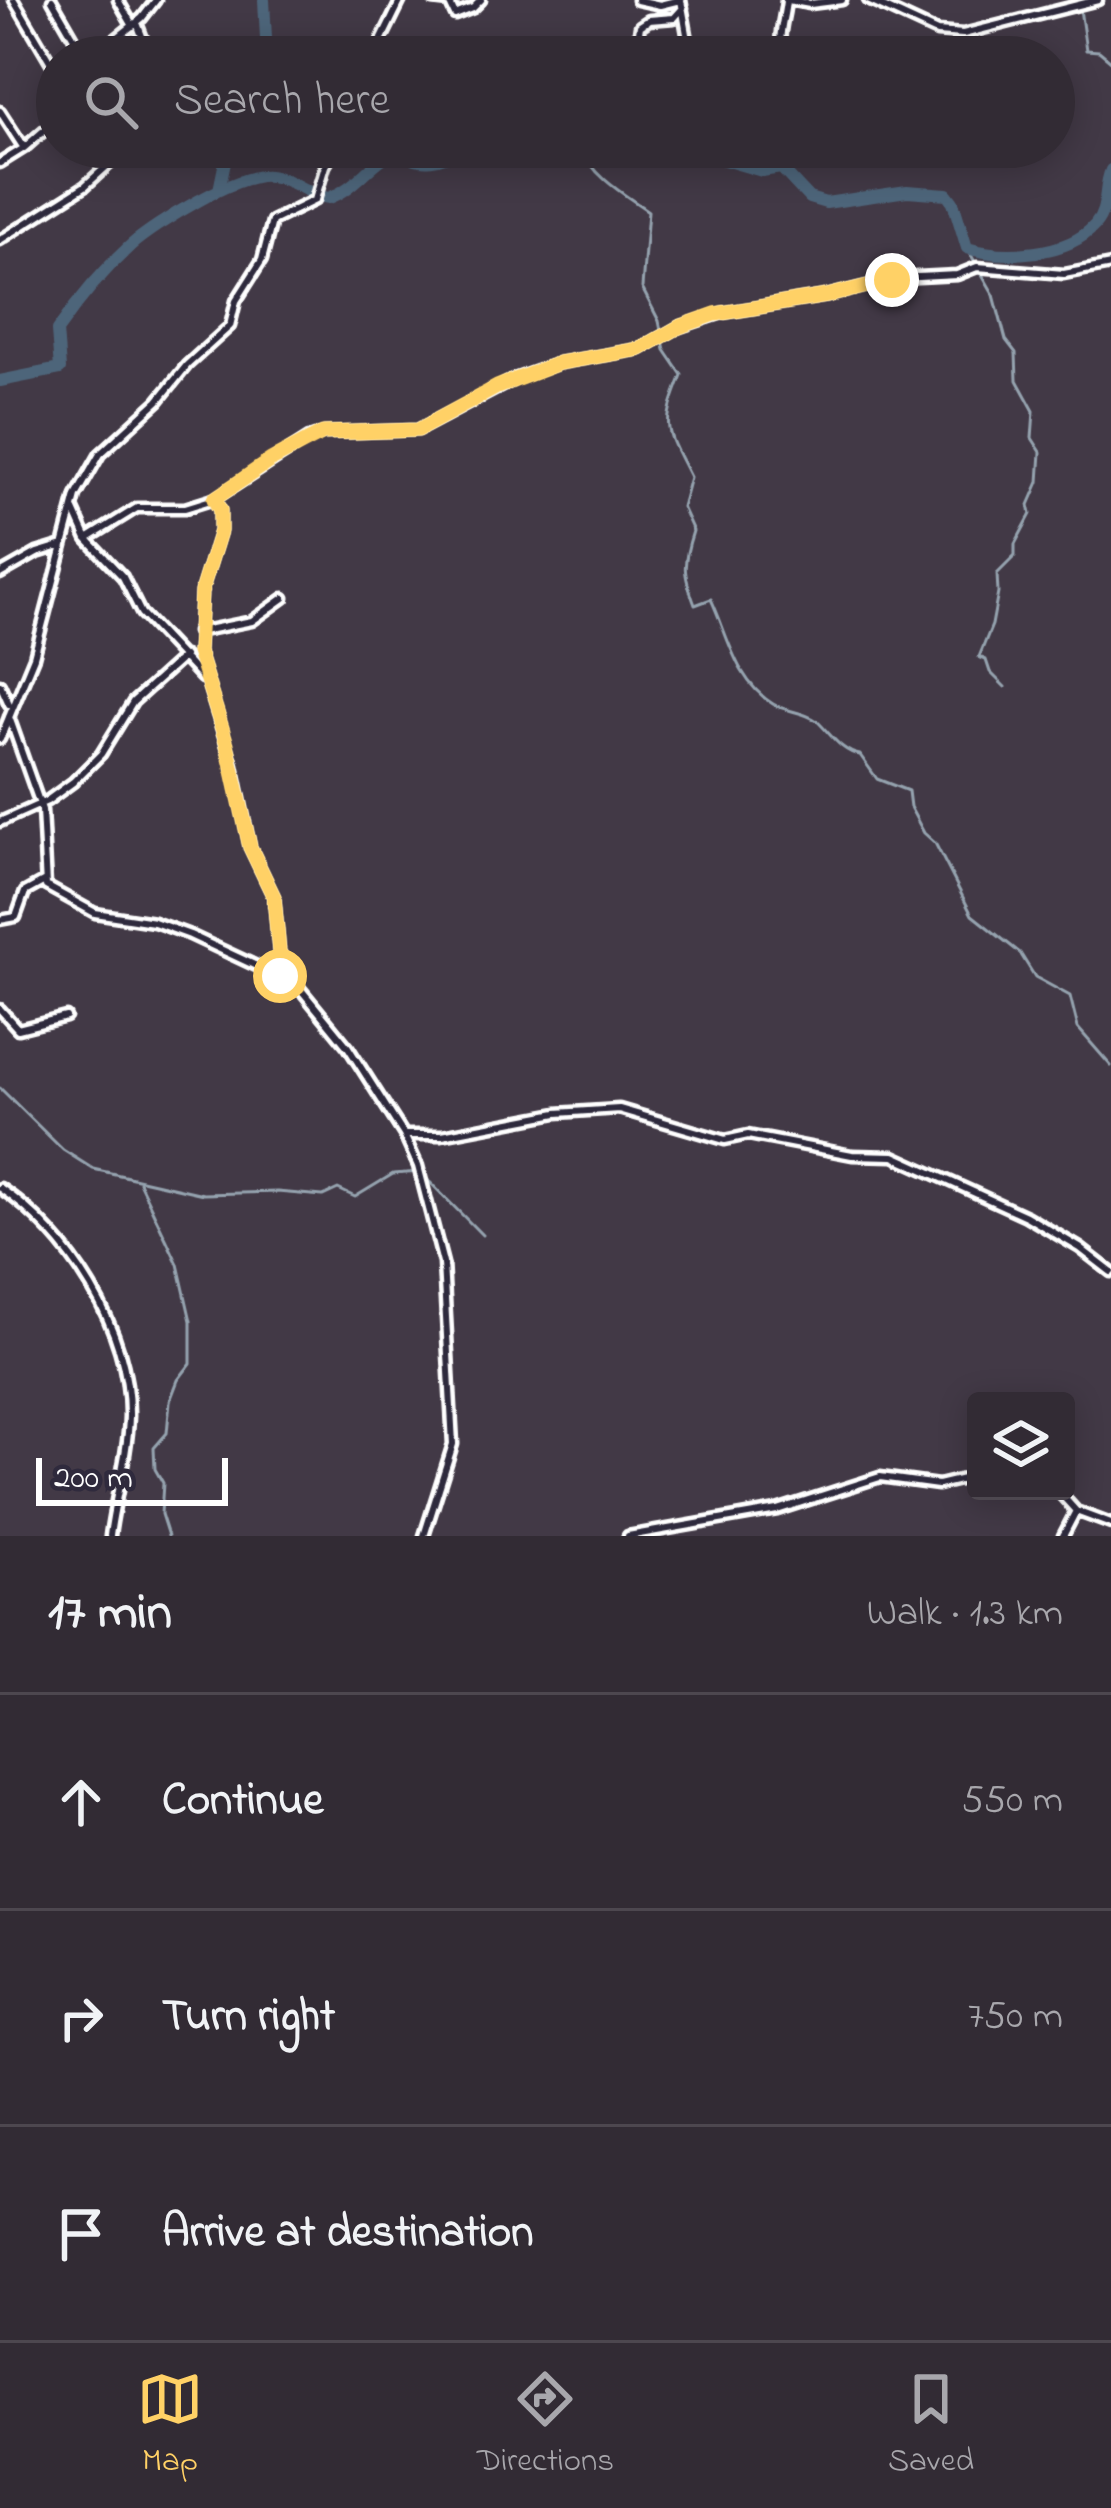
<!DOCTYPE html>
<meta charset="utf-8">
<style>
body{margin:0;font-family:"Indie Flower",sans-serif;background:#3d3740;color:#f1f3f6}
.controls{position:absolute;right:36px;bottom:36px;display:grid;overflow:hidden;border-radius:12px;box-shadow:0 6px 30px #0003}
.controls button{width:108px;height:108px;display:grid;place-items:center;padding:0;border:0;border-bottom:3px solid #4d474f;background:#322b34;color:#f1f3f6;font:60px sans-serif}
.scale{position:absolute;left:36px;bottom:30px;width:192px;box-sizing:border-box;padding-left:12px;border:6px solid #fff;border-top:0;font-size:33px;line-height:42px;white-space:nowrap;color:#fff;-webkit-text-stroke:9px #2f2a3d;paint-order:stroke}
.stop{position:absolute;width:36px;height:36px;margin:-27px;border:9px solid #ffd166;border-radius:50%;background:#fff}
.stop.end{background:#ffd166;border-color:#fff;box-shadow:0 3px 12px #0008}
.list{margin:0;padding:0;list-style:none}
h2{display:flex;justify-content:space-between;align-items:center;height:156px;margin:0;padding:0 48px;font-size:51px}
h2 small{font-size:39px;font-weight:400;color:#a8a7ac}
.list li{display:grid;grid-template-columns:78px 1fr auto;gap:36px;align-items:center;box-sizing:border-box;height:216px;padding:0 48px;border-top:3px solid #4d474f}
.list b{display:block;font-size:45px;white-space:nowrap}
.list em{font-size:39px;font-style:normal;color:#a8a7ac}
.icon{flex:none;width:66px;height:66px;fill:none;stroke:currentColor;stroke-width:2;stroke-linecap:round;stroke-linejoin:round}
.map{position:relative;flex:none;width:1111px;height:1536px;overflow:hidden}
.search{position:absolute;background:#322b34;box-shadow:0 6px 30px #0003;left:36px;right:36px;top:36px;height:132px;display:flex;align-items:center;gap:30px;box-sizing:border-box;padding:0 42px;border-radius:66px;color:#a8a7ac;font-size:45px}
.sheet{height:804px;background:#322b34}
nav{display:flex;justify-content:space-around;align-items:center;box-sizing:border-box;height:168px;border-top:3px solid #4d474f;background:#322b34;font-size:33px;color:#a8a7ac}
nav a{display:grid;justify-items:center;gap:6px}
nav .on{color:#ffd166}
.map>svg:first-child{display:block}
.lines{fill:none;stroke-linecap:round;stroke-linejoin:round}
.stream{stroke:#95a3af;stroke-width:3}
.river{stroke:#4e657a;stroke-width:12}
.minor-casing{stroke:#fff;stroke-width:15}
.minor{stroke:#2f2a3d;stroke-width:6}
.route{stroke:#ffd166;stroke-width:15}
</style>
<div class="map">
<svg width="1111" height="1536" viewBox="0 0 1111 1536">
<rect width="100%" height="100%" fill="#423946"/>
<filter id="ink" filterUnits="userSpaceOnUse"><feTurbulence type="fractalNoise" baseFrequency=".00833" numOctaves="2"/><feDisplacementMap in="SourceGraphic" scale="24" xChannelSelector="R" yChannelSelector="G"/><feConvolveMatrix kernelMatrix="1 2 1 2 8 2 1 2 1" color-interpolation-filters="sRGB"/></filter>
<g filter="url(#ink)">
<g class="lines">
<!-- stream -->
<path class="stream" d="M1080,9L1086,50L1099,51L1111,61
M584,150C591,176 627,196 648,211L642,288L659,321L665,350L682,375C661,428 665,427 690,477L682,507L693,531C682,565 683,573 695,605L711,599C729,637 735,680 773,704C786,712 804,711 817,721C831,734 841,752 860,755L877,779L908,791L910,807L924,833L935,843L972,915L1020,953L1035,977L1070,996L1078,1028L1111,1066
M967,248L994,295L1006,340L1016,353L1017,380L1034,411L1032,438L1041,452L1039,482L1029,505L1031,514L1015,544V556L997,574L998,593L992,625L979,657L986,660L990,672L1005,687
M0,1088L63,1150L93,1169L203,1194L277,1192L323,1196L338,1189L355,1197L393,1174L420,1172L482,1235
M139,1182L178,1264L191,1321V1363L178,1380L170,1401L167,1433L154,1448L155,1469L163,1483L161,1514L168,1536"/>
<!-- river -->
<path class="river" d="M264,0L267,57
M579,147L613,151L659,147
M679,147L762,171L781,168L809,198L826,203L907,191L947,194L953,202L967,248C1003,259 1068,256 1095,225C1109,209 1103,187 1111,170
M219,190L228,147
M0,381L60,369L57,331C77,302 104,270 130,246C155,224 237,173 269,176C293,178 306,195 329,198C357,188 370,162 397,150C423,169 442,159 469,147"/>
<defs>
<path id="minor" d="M14,0L57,73
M52,0L85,57
M118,0L133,26
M433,0L449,2L455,15L473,8L481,0
M637,0L660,5L680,0
M681,0L691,57
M786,0C785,19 774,42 786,57
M788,0L810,4L842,0
M868,0L937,32L963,34L1098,0
M137,23L150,57
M380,44L386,50L414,57
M93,57L142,18L156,0
M373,57L401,0
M507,57L554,48L575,57
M635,57L640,26L649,20L674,18L683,8
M742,57L761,54
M0,111L24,148
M0,163L24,148L57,119
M0,240L85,186L128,147
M214,499L220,510V531L201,592L198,652L233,765L250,847L274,897L279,952L298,986L348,1047L404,1135L418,1166L443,1263L453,1444L424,1536
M74,510L87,539L123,577L141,613L202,678
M87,539L137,508H185L214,499L309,438L324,433L418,430L517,378L559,363L640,349L679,327L722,313L827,296L899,278L957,275L977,267L1064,274L1111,265
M0,574L37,553L63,545
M197,632L252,621L284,598
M0,684L9,704
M9,717L42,810L46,886L95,913L154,922L190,935L295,984
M0,739L34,657L76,496L100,454L158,401L187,365L230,326L236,301L262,260L272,221L315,200L325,166L336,147
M0,822L47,801L73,782L101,754L133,702L184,656
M0,920L16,917L25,892L43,882
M0,1009L18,1029L66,1017
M406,1135H442L557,1113L619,1109L725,1140L748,1135L852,1155L894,1156L1026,1216L1080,1248L1111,1272
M0,1188C70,1235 130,1329 129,1416C128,1456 115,1496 110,1536
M1058,1491L1076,1511L1111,1524
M628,1536L777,1510L880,1477L938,1485L976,1476
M1063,1536L1076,1511"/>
</defs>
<!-- minor casing -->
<use href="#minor" class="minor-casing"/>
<!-- minor -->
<use href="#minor" class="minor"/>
</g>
</g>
<g class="lines" filter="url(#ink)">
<!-- route -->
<path class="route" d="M280,976L298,986L279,952L274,897L250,847L227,744L198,652L201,592L220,531V510L214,499L271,460L323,433L418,430L497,387L559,363L640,349L679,327L715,314L827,296L892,280"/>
</g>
</svg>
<div class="controls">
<button><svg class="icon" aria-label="layers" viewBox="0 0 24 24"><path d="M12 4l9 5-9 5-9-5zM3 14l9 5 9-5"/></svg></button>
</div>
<div class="scale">200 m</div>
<div class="stop" style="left:280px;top:976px"></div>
<div class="stop end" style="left:892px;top:280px"></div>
<div class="search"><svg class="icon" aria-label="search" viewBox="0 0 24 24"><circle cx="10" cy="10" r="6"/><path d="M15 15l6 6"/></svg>Search here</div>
</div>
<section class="sheet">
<h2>17 min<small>Walk · 1.3 km</small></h2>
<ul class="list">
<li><svg class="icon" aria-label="ahead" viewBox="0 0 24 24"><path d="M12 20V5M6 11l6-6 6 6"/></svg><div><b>Continue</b></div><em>550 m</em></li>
<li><svg class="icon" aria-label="right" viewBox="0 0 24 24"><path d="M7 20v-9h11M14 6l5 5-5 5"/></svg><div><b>Turn right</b></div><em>750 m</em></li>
<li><svg class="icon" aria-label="arrive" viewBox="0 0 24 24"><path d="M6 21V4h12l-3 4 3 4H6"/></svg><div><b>Arrive at destination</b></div></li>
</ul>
</section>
<nav>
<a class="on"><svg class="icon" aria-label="map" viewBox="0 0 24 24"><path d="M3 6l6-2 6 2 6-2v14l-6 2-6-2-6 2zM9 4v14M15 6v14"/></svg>Map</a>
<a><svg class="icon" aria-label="directions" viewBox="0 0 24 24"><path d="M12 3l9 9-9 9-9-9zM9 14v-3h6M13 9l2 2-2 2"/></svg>Directions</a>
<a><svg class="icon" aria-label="saved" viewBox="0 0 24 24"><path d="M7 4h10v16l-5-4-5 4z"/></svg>Saved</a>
</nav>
